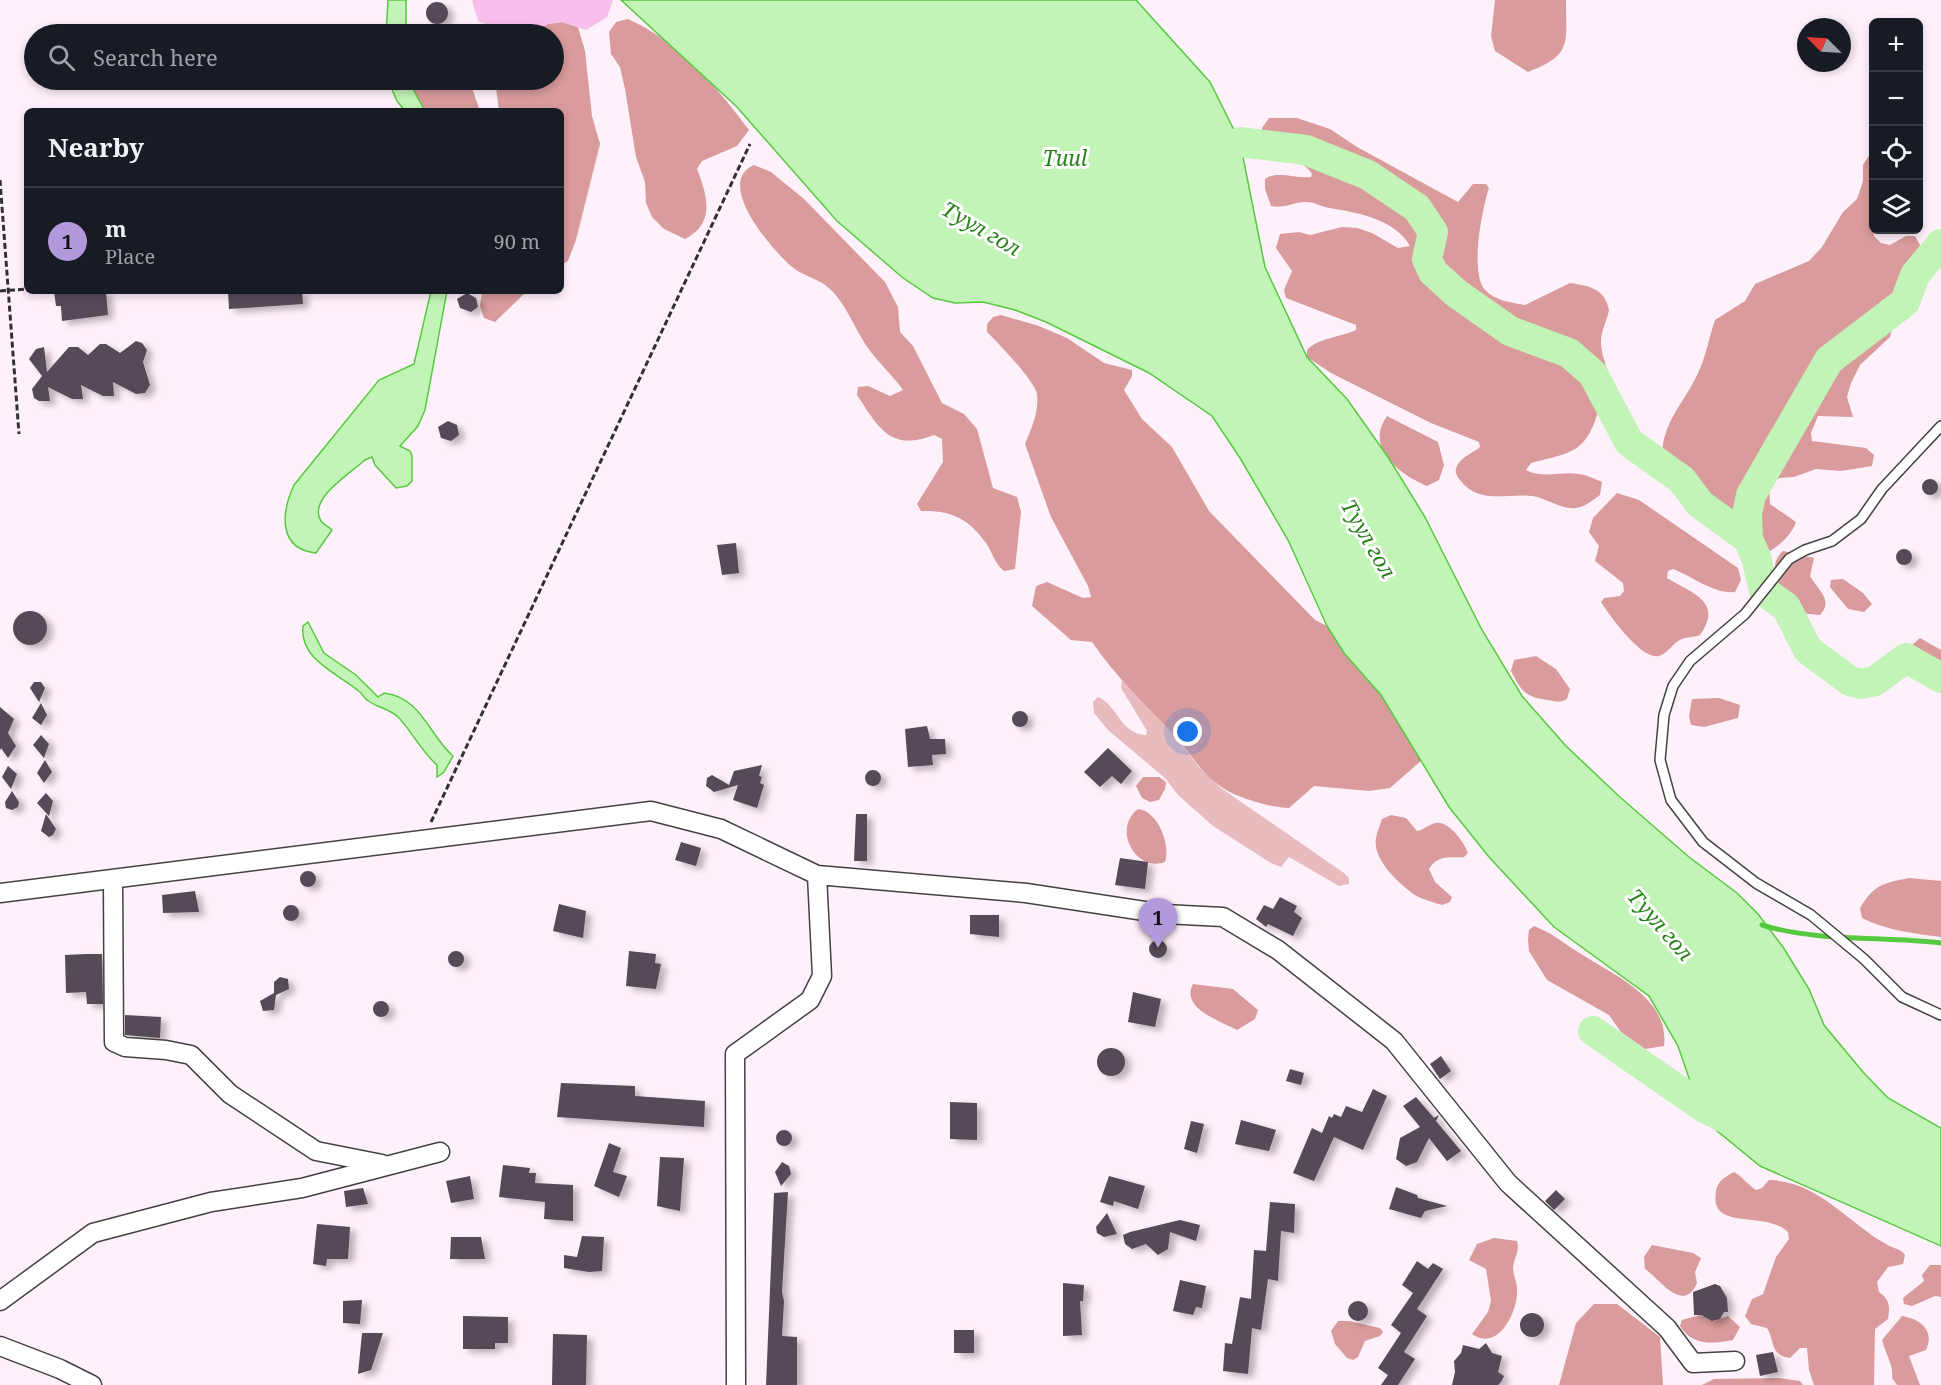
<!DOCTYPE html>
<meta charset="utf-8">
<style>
body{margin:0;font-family:"Noto Serif",serif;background:#242831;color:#f1f3f6}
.controls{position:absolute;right:18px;top:18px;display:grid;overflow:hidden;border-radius:9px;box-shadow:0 3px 9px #0003}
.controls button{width:54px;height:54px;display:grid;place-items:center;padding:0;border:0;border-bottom:2px solid #363941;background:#171b24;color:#f1f3f6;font:30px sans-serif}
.compass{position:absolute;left:1797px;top:18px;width:54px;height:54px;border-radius:50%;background:#171b24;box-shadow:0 3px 9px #0003;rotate:294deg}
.you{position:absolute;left:1188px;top:732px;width:21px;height:21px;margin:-15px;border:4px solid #fff;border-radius:50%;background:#1a73e8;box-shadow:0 0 0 9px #1a73e833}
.badge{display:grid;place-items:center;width:39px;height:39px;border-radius:50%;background:#b199db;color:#111;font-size:20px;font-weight:700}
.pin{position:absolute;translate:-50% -50px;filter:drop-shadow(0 2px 3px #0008)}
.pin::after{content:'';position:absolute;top:32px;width:21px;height:18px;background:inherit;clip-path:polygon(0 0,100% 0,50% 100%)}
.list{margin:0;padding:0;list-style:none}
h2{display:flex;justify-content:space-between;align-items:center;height:78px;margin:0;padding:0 24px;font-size:26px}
h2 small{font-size:20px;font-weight:400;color:#9ea1a6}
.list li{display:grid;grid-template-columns:39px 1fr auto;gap:18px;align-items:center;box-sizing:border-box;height:108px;padding:0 24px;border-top:2px solid #363941}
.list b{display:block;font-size:22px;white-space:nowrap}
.list p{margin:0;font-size:20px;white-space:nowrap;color:#9ea1a6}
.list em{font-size:20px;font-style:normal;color:#9ea1a6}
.icon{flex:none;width:33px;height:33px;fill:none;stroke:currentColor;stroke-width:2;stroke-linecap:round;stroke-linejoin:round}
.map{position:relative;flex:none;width:1941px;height:1385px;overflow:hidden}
.search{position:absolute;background:#171b24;box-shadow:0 3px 9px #0003;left:24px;top:24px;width:540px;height:66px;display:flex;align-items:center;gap:15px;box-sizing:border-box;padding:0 21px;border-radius:33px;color:#9ea1a6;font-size:22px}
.panel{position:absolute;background:#171b24;box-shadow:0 3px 9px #0003;left:24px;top:108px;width:540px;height:186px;border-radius:9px}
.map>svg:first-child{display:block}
.green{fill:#e8bbbf}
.forest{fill:#d99b9c}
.sand{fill:#f9bfec}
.water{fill:#c3f4b7;stroke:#57c940;stroke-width:1.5}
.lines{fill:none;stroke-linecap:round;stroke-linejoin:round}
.stream{stroke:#57c940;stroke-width:5}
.river{stroke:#c3f4b7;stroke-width:30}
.building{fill:#554b57;filter:url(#shadow)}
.service-casing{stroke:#424242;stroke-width:12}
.minor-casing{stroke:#424242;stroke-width:21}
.path{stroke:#313131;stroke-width:3;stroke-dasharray:6 3;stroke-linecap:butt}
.service{stroke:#fff;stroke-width:9}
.minor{stroke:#fff;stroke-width:18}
.labels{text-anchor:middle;stroke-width:6;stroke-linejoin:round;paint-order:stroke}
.water-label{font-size:21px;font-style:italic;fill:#278219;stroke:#fff}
</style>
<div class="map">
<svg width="1941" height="1385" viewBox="0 0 1941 1385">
<defs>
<filter id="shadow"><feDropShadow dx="6" dy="4" stdDeviation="3" flood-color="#0004"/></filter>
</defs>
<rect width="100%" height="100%" fill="#fff1fb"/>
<!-- green -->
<path class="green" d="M1122,680L1175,736L1199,767L1221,788L1344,873L1349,878V884L1339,886L1289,857L1281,867L1271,863L1213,826L1178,795L1165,778L1108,730L1094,713L1093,702L1098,697C1118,705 1120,734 1146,735L1147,731L1121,688Z"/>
<!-- forest -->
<path class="forest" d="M1495,0H1566C1566,43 1573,55 1528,72L1495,51L1491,36Z
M628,19C678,41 717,87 749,130L737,146L702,161L697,169C707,194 716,224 685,239L664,229L652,217L646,203L645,182L636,157L625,89L620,67L611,54L609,32L616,22Z
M562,22L578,27L585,51L592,116L600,144L576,240L568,261L561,265V111H499L495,80H554V34H525L548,24Z
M462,25L471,27L472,33L410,34L421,30Z
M408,80H452L472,88L480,111H425Z
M1269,118H1297L1330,129L1357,147L1458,202L1473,184H1486L1489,188C1482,209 1469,275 1486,291C1494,300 1513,303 1525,305L1570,283C1590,286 1605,289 1609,310C1606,325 1598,335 1602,351C1603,359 1607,365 1607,374C1608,384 1602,395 1600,405C1587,453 1574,452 1531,463L1526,470C1542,479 1562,471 1579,474C1587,475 1595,479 1602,482L1600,495C1593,500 1585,507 1576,508C1561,510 1547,498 1532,496C1506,493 1479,505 1460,480C1457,477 1455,472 1456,468C1460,457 1473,453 1480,447L1479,442L1431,423L1331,373L1307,357V350C1318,338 1341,337 1356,330V325L1286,298L1284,290L1292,271L1276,248L1280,234L1299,232L1310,235L1342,227L1357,228L1372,233L1398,248L1410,246C1395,219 1358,213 1330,208C1322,207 1315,202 1307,202C1295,201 1285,209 1271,206L1265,189V179C1278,170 1296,179 1311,177L1312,174C1301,157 1277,155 1262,136V128Z
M1873,154L1874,236L1881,243L1890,245L1906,236H1915L1920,245L1899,298L1890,337L1860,365L1851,383L1847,397L1853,417L1818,416L1811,433L1812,441L1866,448L1874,455L1872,466L1841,471L1816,469L1794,477L1779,478L1769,487L1770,504L1796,522C1792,535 1777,548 1765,554L1744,529L1704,504L1683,477L1662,458C1662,421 1684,404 1698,373C1706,357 1709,337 1715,320L1745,301L1755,284L1809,261L1822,247L1843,212L1857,199L1863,181V165L1868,157Z
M754,165L771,172L804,199L885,282L898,307L900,332L913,346L942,403L964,414L977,429L993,488L1017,497L1021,512L1015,569L1004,571C994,563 993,553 986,543C968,518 951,510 921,511L917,504L943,462L942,439L934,435C890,452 879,428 857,395L858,387L868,386L890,396L903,390C893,376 880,364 870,351C856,332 847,305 830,289C820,279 802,276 791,266C771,249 714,182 754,165Z
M482,291H527L495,322L484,318L480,306Z
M1001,315L1039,326L1067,338L1104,363L1132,370V376L1124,390L1142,419L1172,447L1209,511L1315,620L1327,626L1344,653L1381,695L1422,760L1390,788L1369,791L1314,786L1289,808C1272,808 1234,797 1220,786C1200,772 1190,752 1174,735C1145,704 1116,677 1092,642L1071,640L1032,606L1036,586L1047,582L1083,598L1091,597L1088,586L1051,517L1025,444C1032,427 1039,412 1037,394C1035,381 998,343 987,332V324L993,317Z
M1387,416L1438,442L1444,465L1439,480L1427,486C1400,474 1364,449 1387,416Z
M1617,493L1639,500L1738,568L1741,580L1735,592C1713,594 1694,577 1673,569L1668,571L1667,578C1691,593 1724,601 1700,635C1695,637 1687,637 1682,639C1673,642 1669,653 1659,656C1641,660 1610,616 1601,602L1604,598L1620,596L1624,591L1623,583L1595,561L1599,546L1589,532L1593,518Z
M1783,551L1814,558L1810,576C1818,590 1834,600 1820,615L1798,613C1784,598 1763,568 1783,551Z
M1843,579L1863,593L1872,604L1864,612L1848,609L1830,587L1831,580Z
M1920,638L1941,650V673L1913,660V644Z
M1536,656L1556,669L1570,689L1567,699C1561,702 1559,702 1553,701C1527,697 1523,695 1511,671L1514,660Z
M1719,698L1740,705L1738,718L1704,727L1691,725L1689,716L1692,699Z
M1143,777H1159L1166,782L1165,789L1159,800L1150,802L1142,798L1136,786Z
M1138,809C1158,811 1171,845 1165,862C1135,873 1112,828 1138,809Z
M1391,815L1406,818L1417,831C1424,830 1429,824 1436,823C1449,821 1464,842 1468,853L1464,857C1449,858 1438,854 1429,869L1435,882L1452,897L1450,902L1442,905C1433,902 1423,900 1415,895C1399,884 1372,859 1376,838C1377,832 1380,825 1382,819Z
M1909,878L1941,881V937C1916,934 1885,930 1862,918L1860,908C1874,885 1883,883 1909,878Z
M1534,926C1554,934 1560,941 1578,952C1611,974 1670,997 1664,1046L1645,1049L1621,1032L1609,1015L1547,980L1529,951L1528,939L1529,930Z
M1193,984L1233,989L1258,1010L1255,1019L1237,1030C1220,1021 1180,1008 1193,984Z
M1734,1172C1743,1177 1747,1184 1756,1190L1762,1188L1769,1180C1818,1181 1847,1222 1886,1244C1893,1249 1900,1248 1905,1255L1903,1264L1888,1267L1877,1282L1879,1292C1890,1300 1890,1306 1888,1319L1875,1329L1874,1385H1814L1809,1370L1807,1348H1800L1790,1358C1769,1355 1775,1340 1767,1328L1751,1324L1745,1316L1752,1299L1763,1294L1776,1257L1789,1239L1788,1232C1765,1210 1709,1232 1716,1192C1717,1181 1725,1177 1734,1172Z
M1494,1238L1517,1241C1520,1251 1514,1258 1513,1268C1513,1276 1518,1283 1517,1292C1517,1314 1497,1352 1472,1334L1488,1312L1491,1301L1486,1269L1469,1260L1477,1244Z
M1652,1245L1693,1253L1701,1258L1695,1272L1697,1283C1683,1315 1659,1278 1645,1269L1644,1257Z
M1930,1265H1941V1297L1935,1296L1912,1306L1904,1304L1903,1298L1924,1281L1922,1275Z
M1594,1304H1617L1660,1337L1663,1385H1559L1576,1323Z
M1700,1315L1713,1321L1728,1316L1740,1327L1733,1340C1713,1344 1692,1346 1680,1326L1682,1320Z
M1902,1316C1921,1319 1935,1331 1926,1350L1909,1356L1920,1385H1897L1892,1378C1894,1365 1885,1353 1882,1340Z
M1338,1321H1349L1380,1328L1383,1332L1380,1336L1365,1341L1358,1357L1353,1360L1347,1358L1335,1344L1331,1331Z
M1779,1378L1800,1381L1803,1385H1702L1714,1379Z"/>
<!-- sand -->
<path class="sand" d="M472,0H613L607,17L586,30L562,22L548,24L535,32L503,31L478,21Z"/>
<!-- water -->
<path class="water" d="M388,0H406V34H386Z
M621,0H1136L1210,82L1240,142L1265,267L1307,357L1347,399L1388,457L1425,517L1482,630L1522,696L1566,746L1621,798L1689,857L1737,893L1758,914L1783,947L1809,989L1824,1025L1863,1072L1888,1098L1941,1128V1246L1760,1166L1716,1130L1691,1084L1678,1046L1649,996L1554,927L1489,857L1449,807L1381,695L1344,653L1327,626L1288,540L1240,458L1212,416L1149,373L1046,322L1015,310L983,302L955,303L933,298L903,278L837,221L736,106Z
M388,80H408L425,111H405L397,101Z
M431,291H447L425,410L418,426L400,446L410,451L412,456V481L407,486L396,488L375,465L372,457L365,460C351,473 307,499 321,521C323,524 329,527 332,530L316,553C278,549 281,513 294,485L379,380L414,364Z
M308,622L324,653L356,675L378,697L384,693C421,697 429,735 453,756L444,772L437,777V765C421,751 413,733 399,718C389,708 377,708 367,700C365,699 362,694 361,693C340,674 299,661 303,626Z"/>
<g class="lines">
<!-- stream -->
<path class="stream" d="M1762,925C1816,942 1884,936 1941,943"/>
<!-- river -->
<path class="river" d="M1240,142L1306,150L1368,175L1417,208L1433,232L1427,259L1433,272L1456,293L1510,331L1569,353L1593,374L1629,442L1682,480L1700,504L1748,539L1756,557L1764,591L1786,607L1808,650L1850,681L1861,684L1875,681L1906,658L1941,678
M1748,539L1747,514L1751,495L1829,360L1905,302L1915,275L1941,244
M1593,1031L1703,1107L1739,1125"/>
</g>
<!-- building -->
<path class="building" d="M426 13a11 11 0 1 1 22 0a11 11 0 1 1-22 0Z
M54,291H106L108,315L62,321L61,306H56Z
M228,291H302L303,304L229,309Z
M467,293L476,298L478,307L471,312L460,308L457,299Z
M136,341L142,343L147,350L143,362L150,385L145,393L136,394L113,382L114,396H103L81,385L83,399H72L48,387L50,401H39L34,398L32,389L42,376L29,359L36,349L44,347L47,372L69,347H78L88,355L100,344H106L120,353Z
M448,421L457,425L459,435L451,441L441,438L438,427Z
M1922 487a8 8 0 1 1 16 0a8 8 0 1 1-16 0Z
M736,543L739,573L722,575L717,545Z
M1896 557a8 8 0 1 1 16 0a8 8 0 1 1-16 0Z
M13 628a17 17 0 1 1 34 0a17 17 0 1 1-34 0Z
M34,682H41L45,688L39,702L30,688Z
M41,703L47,715L41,725L32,718Z
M0,707L14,719L8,733L16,746L8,758L1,748L0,751Z
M1012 719a8 8 0 1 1 16 0a8 8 0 1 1-16 0Z
M927,726L930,739H945L946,754L932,755L933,765L908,767L905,729Z
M41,735L49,744L44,758L33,745Z
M1108,748L1132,771L1121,784L1112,776L1100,787L1084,772Z
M45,760L52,772L44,783L37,773Z
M762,765L759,776L762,777L760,783L764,785L757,808L733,800L738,785L714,792L706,786L707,778L712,775L729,785L734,771Z
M8,766L17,774L11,789L2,777Z
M865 778a8 8 0 1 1 16 0a8 8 0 1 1-16 0Z
M12,791L19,802L18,807L12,810L6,808L5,802Z
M46,793L53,801L49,816L37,803Z
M46,814L56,829L53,835L49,837L41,831Z
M856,814H867V861H854Z
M681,842L701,848L696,866L675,860Z
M1120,858L1148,862L1145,889L1115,885Z
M300 879a8 8 0 1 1 16 0a8 8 0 1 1-16 0Z
M195,891L199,912L163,913L162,895Z
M1280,897L1297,906L1294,912L1302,918L1293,936L1268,924L1266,927L1256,919L1264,905L1273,909Z
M559,904L586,911L583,938L553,931Z
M283 913a8 8 0 1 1 16 0a8 8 0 1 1-16 0Z
M970,915H999V937L970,934Z
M1149 949a9 9 0 1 1 18 0a9 9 0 1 1-18 0Z
M448 959a8 8 0 1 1 16 0a8 8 0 1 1-16 0Z
M629,951L656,954L655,963L661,964L656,989L626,986Z
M86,954H102L103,1004H87L86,992L66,993L65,955Z
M280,977L288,979L289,989L276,995L274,1010L263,1011L260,1001L274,993V982Z
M1133,992L1161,999L1155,1027L1128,1022Z
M373 1009a8 8 0 1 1 16 0a8 8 0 1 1-16 0Z
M125,1015L161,1017L160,1038L125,1035Z
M1097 1062a14 14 0 1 1 28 0a14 14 0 1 1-28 0Z
M1441,1056L1451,1071L1440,1079L1430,1064Z
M1290,1069L1304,1073L1301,1085L1286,1081Z
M561,1083L635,1086V1096L705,1101L704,1127L557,1117Z
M1373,1089L1387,1096L1363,1150L1334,1137L1314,1181L1293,1173L1312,1128L1322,1133L1329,1116L1332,1118L1334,1114L1341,1117L1346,1106L1362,1112Z
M1416,1097L1434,1118L1439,1115L1436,1121L1461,1151L1447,1161L1429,1138L1417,1162L1406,1166L1396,1159L1400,1138L1420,1127L1403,1106Z
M950,1102L977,1103V1140L950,1139Z
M1241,1120L1276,1130L1269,1151L1235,1144Z
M1191,1121L1204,1124L1197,1153L1184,1149Z
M776 1138a8 8 0 1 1 16 0a8 8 0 1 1-16 0Z
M609,1143L621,1148L613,1172L627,1176L619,1197L594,1186Z
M660,1157L684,1158L680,1211L657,1206Z
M782,1162L789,1166L791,1174L781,1186L775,1172Z
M503,1165L530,1168L529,1173H536L535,1183L573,1185V1221L544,1219L545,1202L499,1197Z
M470,1176L474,1199L451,1203L446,1181Z
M1109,1176L1145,1186L1138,1209L1114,1201L1113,1206L1100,1202Z
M1396,1187L1417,1195L1418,1198L1447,1206L1425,1211L1421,1218L1389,1209Z
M363,1188L368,1204L346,1207L344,1191Z
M1556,1190L1565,1199L1554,1210L1545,1201Z
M788,1192L782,1292L784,1301L782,1336L797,1337V1385H766L774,1193Z
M1270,1202L1295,1204L1294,1233L1281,1231L1278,1281L1268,1279L1261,1330L1252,1328L1248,1374L1223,1371L1225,1343L1232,1344L1240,1297L1251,1299L1254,1250L1266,1251Z
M1107,1213L1117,1234L1104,1237L1097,1233L1096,1227Z
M1180,1220L1200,1225L1196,1241L1170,1232L1168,1249L1158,1255L1146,1244L1132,1249L1125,1244L1123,1235L1130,1232Z
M317,1224L350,1227L348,1259H327L326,1266L313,1264Z
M582,1236L604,1237L602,1271L589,1272L564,1268V1255L577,1257Z
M451,1237H481L485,1259H450Z
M1417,1261L1428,1269L1433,1263L1443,1269L1417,1309L1427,1316L1404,1352L1415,1359L1398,1385H1381L1388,1375L1378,1368L1401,1333L1391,1325L1413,1293L1402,1285Z
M1180,1280L1206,1286L1202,1308L1196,1307L1193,1315L1173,1311Z
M1063,1283L1084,1285L1083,1301H1080L1082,1335L1063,1336Z
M1715,1284L1720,1286L1727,1298L1728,1312H1724L1720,1319L1712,1321L1701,1315H1694L1693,1292Z
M362,1300L360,1324L343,1323V1301Z
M1348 1311a10 10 0 1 1 20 0a10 10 0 1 1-20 0Z
M1520 1325a12 12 0 1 1 24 0a12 12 0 1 1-24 0Z
M463,1316L508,1317V1343H495V1349H463Z
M954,1330H974V1353H954Z
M362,1333H383L371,1370L358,1374Z
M553,1334L587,1335L586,1385H552Z
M1486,1343L1492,1353L1502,1356L1498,1372L1504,1376L1501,1382L1498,1385H1452L1455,1372L1454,1361L1461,1353L1463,1345L1479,1349Z
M1773,1352L1778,1372L1760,1376L1756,1355Z"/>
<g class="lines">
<defs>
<path id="service" d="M1941,426L1882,489L1861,519L1832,541L1805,550L1789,559L1745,614L1690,661L1673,686L1664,715L1660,760L1671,800L1703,842L1756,883L1811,915L1864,959L1902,997L1941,1015"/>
<path id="minor" d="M113,880L114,1042L125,1047L166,1050L191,1055L230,1094L316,1151L382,1164
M0,893L651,811L721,829L817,875L1026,893L1164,914L1223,917L1278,950L1394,1041L1508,1183L1667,1328L1693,1363L1735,1361
M0,1301L93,1233L211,1202L302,1188L440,1152
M0,1346L60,1369L92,1385
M736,1385L735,1054L810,1000L822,976L817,875"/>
</defs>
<!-- service casing -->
<use href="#service" class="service-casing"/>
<!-- minor casing -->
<use href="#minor" class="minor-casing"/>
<!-- path -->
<path class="path" d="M0,180L19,434
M0,291L27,289
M431,822L750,144"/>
<!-- service -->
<use href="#service" class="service"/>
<!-- minor -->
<use href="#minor" class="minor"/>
</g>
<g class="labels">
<!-- water labels -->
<g class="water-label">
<text x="1065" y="166">Tuul</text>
<text transform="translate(981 229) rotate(30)" y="7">Туул гол</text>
<text transform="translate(1368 539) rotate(60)" y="7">Туул гол</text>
<text transform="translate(1660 925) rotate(49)" y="7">Туул гол</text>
</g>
</g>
</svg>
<div class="controls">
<button>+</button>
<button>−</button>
<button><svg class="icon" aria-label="locate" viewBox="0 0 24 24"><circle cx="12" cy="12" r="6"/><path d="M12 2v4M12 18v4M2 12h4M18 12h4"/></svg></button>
<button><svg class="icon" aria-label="layers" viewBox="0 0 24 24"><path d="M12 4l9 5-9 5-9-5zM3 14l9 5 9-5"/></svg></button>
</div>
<svg class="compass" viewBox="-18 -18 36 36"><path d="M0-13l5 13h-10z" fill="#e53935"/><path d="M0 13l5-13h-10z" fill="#9ea1a6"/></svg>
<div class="you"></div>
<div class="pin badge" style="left:1158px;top:948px">1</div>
<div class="search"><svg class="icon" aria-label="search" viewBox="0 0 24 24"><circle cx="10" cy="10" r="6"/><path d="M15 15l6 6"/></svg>Search here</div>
<section class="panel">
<h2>Nearby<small></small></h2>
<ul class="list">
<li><span class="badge">1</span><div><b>m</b><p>Place</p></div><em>90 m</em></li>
</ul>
</section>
</div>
